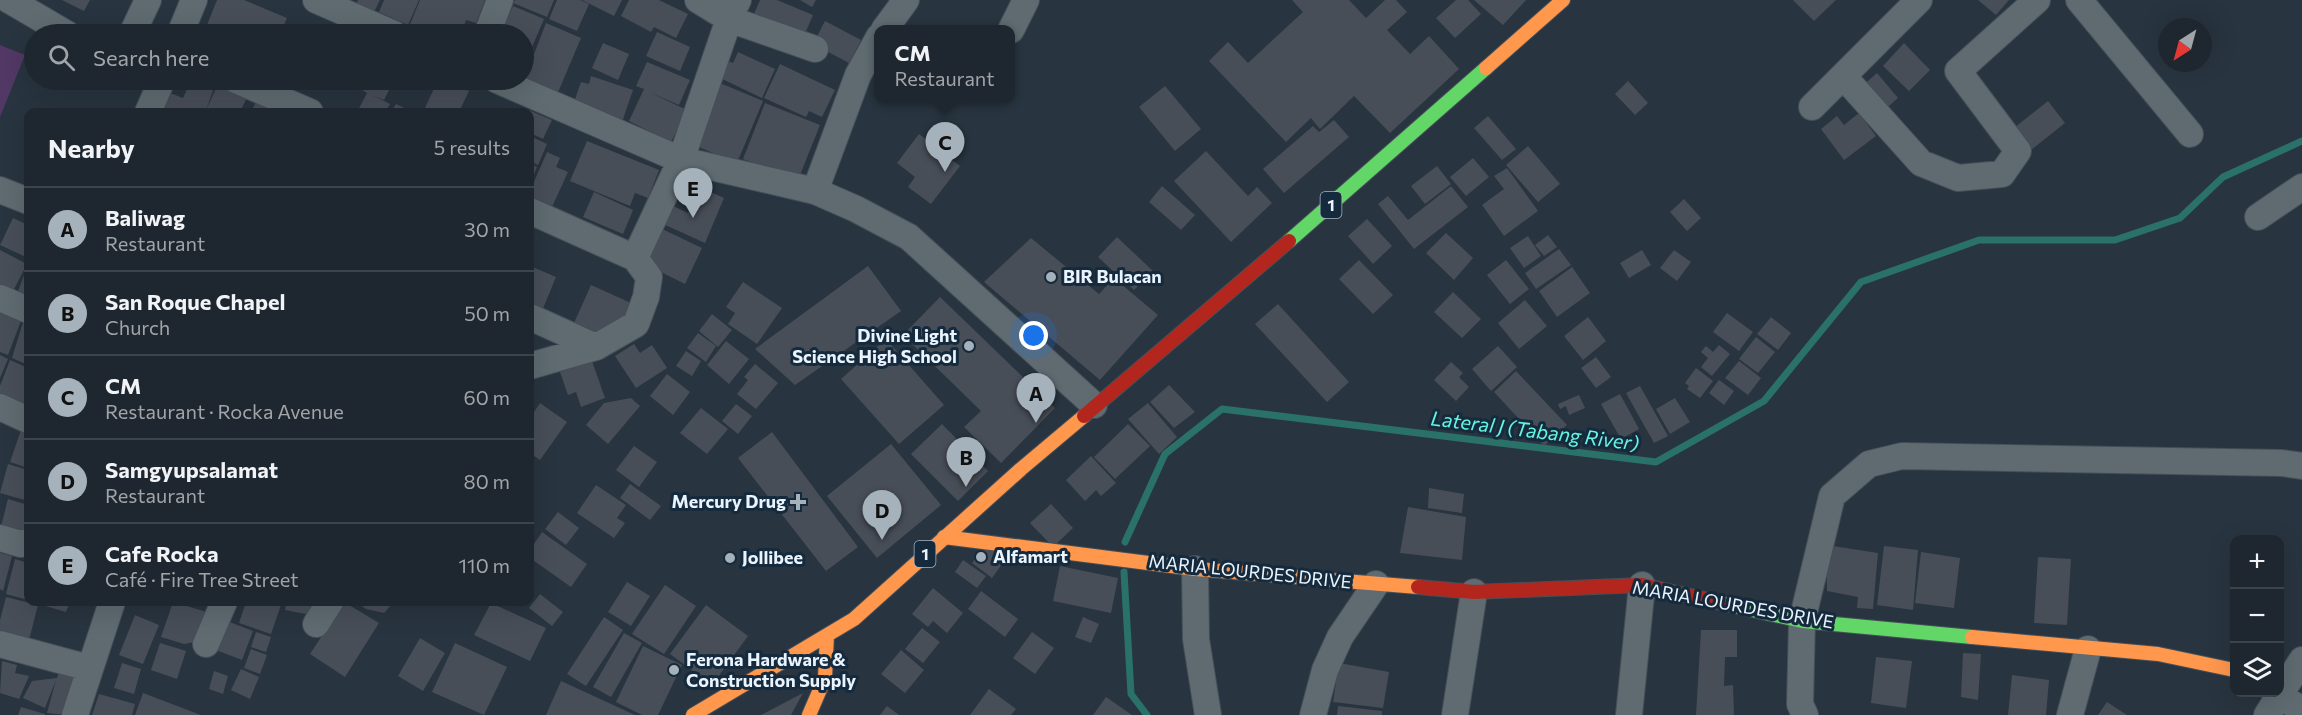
<!DOCTYPE html>
<meta charset="utf-8">
<style>
body{margin:0;font-family:Commissioner,sans-serif;background:#2b333b;color:#f1f3f6}
.controls{position:absolute;right:18px;bottom:18px;display:grid;overflow:hidden;border-radius:12px;box-shadow:0 6px 24px #0002}
.controls button{width:54px;height:54px;display:grid;place-items:center;padding:0;border:0;border-bottom:2px solid #3c444b;background:#1e272f;color:#f1f3f6;font:30px sans-serif}
.compass{position:absolute;left:2158px;top:18px;width:54px;height:54px;border-radius:50%;background:#1e272f;box-shadow:0 6px 24px #0002;rotate:216deg}
.you{position:absolute;left:1034px;top:336px;width:21px;height:21px;margin:-15px;border:4px solid #fff;border-radius:50%;background:#1a73e8;box-shadow:0 0 0 9px #1a73e833}
.badge{display:grid;place-items:center;width:39px;height:39px;border-radius:50%;background:#a5b1bb;color:#111;font-size:20px;font-weight:700}
.pin{position:absolute;translate:-50% -50px;filter:drop-shadow(0 2px 3px #0008)}
.pin::after{content:'';position:absolute;top:32px;width:21px;height:18px;background:inherit;clip-path:polygon(0 0,100% 0,50% 100%)}
.popup{position:absolute;left:874px;top:25px;width:141px;height:78px;box-sizing:border-box;display:grid;place-content:center;border-radius:12px;background:#1e272f;filter:drop-shadow(0 2px 4px #0005);font-size:20px;white-space:nowrap;color:#a1a5aa}
.popup b{font-size:22px;color:#f1f3f6}
.popup::after{content:'';position:absolute;left:50%;top:100%;margin-left:-12px;border:12px solid transparent;border-top-color:#1e272f}
.list{margin:0;padding:0;list-style:none}
h2{display:flex;justify-content:space-between;align-items:center;height:78px;margin:0;padding:0 24px;font-size:26px}
h2 small{font-size:20px;font-weight:400;color:#a1a5aa}
.list li{display:grid;grid-template-columns:39px 1fr auto;gap:18px;align-items:center;box-sizing:border-box;height:84px;padding:0 24px;border-top:2px solid #3c444b}
.list b{display:block;font-size:22px;white-space:nowrap}
.list p{margin:0;font-size:20px;white-space:nowrap;color:#a1a5aa}
.list em{font-size:20px;font-style:normal;color:#a1a5aa}
.icon{flex:none;width:33px;height:33px;fill:none;stroke:currentColor;stroke-width:2;stroke-linecap:round;stroke-linejoin:round}
.map{position:relative;flex:none;width:2302px;height:715px;overflow:hidden}
.search{position:absolute;background:#1e272f;box-shadow:0 6px 24px #0002;left:24px;top:24px;width:510px;height:66px;display:flex;align-items:center;gap:15px;box-sizing:border-box;padding:0 21px;border-radius:33px;color:#a1a5aa;font-size:22px}
.panel{position:absolute;background:#1e272f;box-shadow:0 6px 24px #0002;left:24px;top:108px;width:510px;height:498px;border-radius:12px}
.map>svg:first-child{display:block}
.green{fill:#523865}
.lines{fill:none;stroke-linecap:round;stroke-linejoin:round}
.stream{stroke:#297169;stroke-width:7}
.building{fill:#484e58}
.street-casing{stroke:#454f58;stroke-width:28}
.fast-casing{stroke:#454f58;stroke-width:16}
.slow-casing{stroke:#454f58;stroke-width:16}
.jam-casing{stroke:#454f58;stroke-width:16}
.street{stroke:#5f6b71;stroke-width:26}
.fast{stroke:#63d668;stroke-width:14}
.slow{stroke:#ff974d;stroke-width:14}
.jam{stroke:#b3261e;stroke-width:14}
.poi-dot{fill:#a5b1bb;stroke:#152a3d;stroke-width:2}
.labels{text-anchor:middle;stroke-width:6;stroke-linejoin:round;paint-order:stroke}
.shield{fill:#152a3d;stroke:#a9b7c4;stroke-width:1.5}
.shield-label{font-size:16px;font-weight:bold;fill:#e9f4fe}
.poi-label{font-size:18px;font-weight:bold;fill:#e9f4fe;stroke:#152a3d;text-anchor:start}
.street-label{font-size:18px;fill:#e9f4fe;stroke:#152a3d}
.water-label{font-size:20px;font-style:italic;fill:#65f5e1;stroke:#152a3d}
</style>
<div class="map">
<svg width="2302" height="715" viewBox="0 0 2302 715">
<rect width="100%" height="100%" fill="#28343f"/>
<!-- green -->
<path class="green" d="M0,45L25,55L0,117Z"/>
<g class="lines">
<!-- stream -->
<path class="stream" d="M1125,542L1165,454L1222,409L1656,462L1764,401L1861,282L1979,240H2115L2180,218L2223,177L2302,141
M1124,572L1131,694L1147,715"/>
</g>
<!-- building -->
<path class="building" d="M62,0H90L84,11Z
M217,0H244L287,18L280,34H230L207,25Z
M358,0H380L373,14L355,6Z
M384,0H419L408,25L379,12Z
M420,0H485L476,23L466,20L461,34H437L427,31L425,34H422L408,29Z
M515,0H554L547,17L513,3Z
M557,0H580L589,4L577,31L549,19Z
M582,0H622L614,16Z
M629,0H659L688,14L676,38L654,27L651,32L621,16Z
M760,0H777L813,15L804,36L751,21Z
M800,0H816L812,7Z
M1292,0H1349L1366,18L1385,0H1396L1407,12L1387,30L1410,54L1429,36L1459,69L1390,133L1354,96L1320,129L1311,118L1286,142L1209,61L1228,42L1248,63L1303,12Z
M1456,0H1468L1481,14L1455,38L1436,18Z
M1474,0H1526L1503,25Z
M1793,0H1836L1814,21Z
M1978,0H2009L1996,15Z
M513,6L544,19L524,66V34H501Z
M825,21L861,40L849,63L813,44Z
M546,23L581,38L556,97L524,80Z
M657,32L690,47L680,71L646,56Z
M603,43L629,54L618,80L592,68Z
M1904,43L1930,70L1909,91L1883,66Z
M738,52L775,69L762,98L718,77L725,60L733,63Z
M647,62L690,80L679,105L649,92L687,110L671,142L629,121L644,89L636,86Z
M780,64L835,90L822,117L809,111L806,117L764,98Z
M1877,73L1898,98L1882,112L1861,87Z
M591,76L633,90L622,122L573,105L581,82L589,84Z
M191,80H202L215,85L206,110L220,80L249,93L240,112H170L163,110L170,93L183,98Z
M363,80H387L383,87L389,90L384,100L372,95L390,104L385,112H357L367,93L359,88Z
M438,80H443L469,91L459,112H423Z
M1628,81L1648,103L1635,115L1615,94Z
M720,83L763,101L737,163L694,145Z
M1165,86L1201,129L1175,151L1139,107Z
M257,100L279,110L278,112H251Z
M2048,101L2065,123L2031,150L2014,128Z
M765,103L820,125L798,180L743,159Z
M396,104L413,112H391Z
M526,109L552,120L543,139L530,133V112H525Z
M1859,113L1876,136L1844,160L1821,129L1837,116L1844,125Z
M1488,116L1516,149L1502,160L1474,128Z
M1334,120L1349,137L1284,193L1263,169L1313,126L1319,132Z
M919,134L960,166L931,204L908,187L915,177L897,163Z
M530,136L547,144L538,165L530,161Z
M587,141L659,170L648,198L635,193L630,206L570,181Z
M1528,146L1560,184L1538,202L1506,165Z
M1206,151L1248,196L1257,187L1272,203L1231,242L1174,181Z
M547,152L560,158L556,167L568,172L552,207L530,202V191Z
M1473,158L1489,177L1466,196L1450,177Z
M530,164L537,167L530,184Z
M1437,166L1451,184L1425,204L1411,186Z
M1507,168L1538,211L1504,236L1482,205L1504,189L1494,176Z
M1162,186L1195,215L1181,230L1149,202Z
M1451,186L1468,207L1414,249L1378,204L1388,196L1408,220Z
M700,187L724,198L705,243L663,224L671,205L688,213Z
M594,192L633,210L623,234L583,217Z
M1684,199L1701,218L1687,231L1670,212Z
M13,218L28,225V258L0,245Z
M1367,219L1392,246L1373,264L1348,236Z
M660,228L702,248L685,284L643,263Z
M1446,233L1473,258L1454,280L1426,253Z
M1548,235L1557,247L1544,256L1535,245Z
M1528,236L1541,256L1524,268L1510,248Z
M1117,237L1153,271L1134,290L1098,257Z
M1031,238L1099,294L1114,278L1158,315L1100,380L984,282Z
M1559,249L1571,265L1536,289L1525,273Z
M0,250L27,264L9,299L0,294Z
M1642,250L1651,265L1629,278L1620,263Z
M1674,250L1691,262L1677,281L1660,268Z
M1359,260L1393,295L1373,314L1339,279Z
M1506,260L1529,289L1510,304L1487,275Z
M28,265V304L15,299Z
M530,266L556,277L542,311L530,306Z
M868,266L901,311L795,385L755,349Z
M1572,267L1590,293L1557,317L1539,291Z
M743,282L782,308L757,344L728,324L735,313L726,307Z
M591,285L631,303L622,325L595,333L574,323Z
M1453,292L1481,319L1462,338L1434,312Z
M940,297L1055,408L1001,463L964,427L981,411L903,335Z
M1525,300L1547,326L1519,349L1498,323Z
M1278,304L1349,382L1327,402L1255,324Z
M0,313L21,321L8,355L0,352Z
M1727,313L1753,332L1739,351L1713,332Z
M712,314L732,330L718,347L699,331Z
M1588,317L1606,341L1583,360L1564,336Z
M1771,317L1791,333L1778,350L1757,334Z
M23,322L28,324V365L12,358Z
M698,333L716,346L706,362L687,348Z
M1756,337L1775,352L1758,373L1739,359Z
M886,339L944,405L899,444L841,379Z
M726,341L749,359L729,384L707,365Z
M634,344L640,353L652,345L667,368L636,388L615,356Z
M1719,345L1730,354L1712,376L1701,367L1708,358L1701,352L1706,346L1713,352Z
M1498,346L1517,367L1491,391L1472,369Z
M686,351L701,361L692,376L676,366Z
M0,355L8,359L0,378Z
M1596,357L1611,377L1596,388L1581,368Z
M10,360L28,368V403L23,414L0,402V386Z
M592,361L605,398L581,407L576,392L568,395L560,372Z
M1739,361L1761,378L1748,395L1725,378Z
M1451,362L1463,373L1459,377L1469,387L1456,401L1434,380Z
M755,364L778,383L756,409L737,394L748,380L744,377Z
M1696,368L1713,381L1700,398L1687,389L1689,386L1685,383Z
M1516,371L1567,425L1544,446L1494,392Z
M667,374L690,392L673,415L650,396Z
M1719,380L1734,391L1724,405L1709,393Z
M1169,385L1195,412L1174,428L1150,402Z
M1640,386L1668,436L1654,443L1626,393Z
M1620,394L1639,429L1621,439L1601,404Z
M1579,395L1585,408L1569,415L1566,406L1560,409L1558,404Z
M631,398L640,406L608,444L586,425L604,403Z
M1675,398L1690,422L1670,434L1656,409Z
M540,403L567,422L540,460L530,453V418Z
M1148,403L1177,437L1159,454L1128,419Z
M736,404L752,416L738,434L722,421Z
M701,408L728,429L707,454L680,433Z
M942,424L988,471L958,501L911,454Z
M1128,424L1150,446L1115,479L1094,457Z
M22,427L28,429V468L10,462Z
M772,432L858,547L826,571L738,458Z
M891,444L941,505L877,558L827,496Z
M634,446L657,462L639,487L616,470Z
M1091,456L1116,483L1101,496L1096,490L1085,501L1066,480Z
M8,464L28,470V501L0,493Z
M630,484L661,506L650,520L620,498Z
M596,485L626,505L617,518L625,523L614,538L577,513Z
M1429,488L1464,494L1462,513L1428,508Z
M8,499L28,505V533L0,530Z
M1051,504L1073,528L1053,547L1030,523Z
M1408,507L1466,517L1462,560L1400,553Z
M558,512L579,528L566,545L545,529Z
M542,532L587,564L571,587L530,558V550Z
M985,545L1005,560L992,578L972,563Z
M1826,545L1878,553L1873,609L1857,608L1858,597L1827,591Z
M1884,546L1918,550L1913,610L1877,605Z
M1921,552L1960,558L1954,608L1915,603Z
M0,553L12,556L3,591L0,589Z
M2038,557L2071,559L2067,625L2034,623Z
M15,559L28,563V600L6,594Z
M963,560L986,576L977,588L955,572Z
M1060,566L1118,578L1111,613L1053,601Z
M627,582L650,596L631,626L608,612Z
M665,585L696,606L664,654L632,634Z
M933,588L963,613L947,633L933,621L928,627L912,614Z
M981,591L1018,619L1005,637L968,609Z
M540,594L563,612L552,626L529,608Z
M6,597L38,605L29,640L0,633V620Z
M43,602H70L66,612L42,605Z
M173,602L210,613L201,641L184,644L161,637Z
M246,602H282L271,634L239,623Z
M286,602H313L311,615L285,610Z
M344,602L379,623L345,677L310,654Z
M356,602H394L384,613L366,609Z
M491,603L546,628L530,661L474,635Z
M706,605L748,636L712,685L670,654Z
M135,615L159,625L143,664L119,655Z
M604,617L623,630L586,686L567,674Z
M1083,617L1099,624L1091,643L1075,637Z
M227,621L253,631L242,660L216,650Z
M922,628L940,642L923,663L905,649Z
M1701,630H1737V657H1725L1724,686L1733,685L1734,715H1696Z
M256,632L271,637L266,652L251,647Z
M1032,632L1054,648L1035,674L1013,658Z
M624,633L642,643L611,697L593,687Z
M420,638L445,653L423,691L398,676Z
M160,643L186,651L177,679L151,670Z
M455,643L507,667L484,715L432,692Z
M643,646L682,665L658,715H642L616,702Z
M251,649L267,655L260,674L244,668Z
M901,650L924,670L905,693L881,674Z
M1963,653L1981,654L1978,700L1961,697Z
M1876,657L1912,661L1906,708L1871,703Z
M2,661L17,665L15,673L29,676L19,699L0,693Z
M122,663L141,669L134,694L114,688Z
M1339,663L1389,672L1383,708L1333,702Z
M241,669L259,677L250,699L231,690Z
M214,671L228,676L223,694L209,689Z
M59,672L77,677L66,715L47,713L56,680L45,708L23,698L32,681L57,678Z
M2012,675L2049,680L2046,715H2008Z
M561,681L635,715H546Z
M989,689L1016,709L1011,715H970Z
M143,693L201,715H135Z
M803,693L791,715H761Z
M99,694L135,704L132,715H92Z
M1106,697L1132,715H1093Z
M2107,702L2127,715H2098Z
M887,706L899,715H880Z
M1338,706L1382,711V715H1337Z
M21,707L45,714V715H18Z"/>
<g class="lines">
<defs>
<path id="street" d="M9,0L67,34
M316,0L394,34
M698,0L729,19L815,49
M2079,0L2190,134
M884,30L906,0
M1011,30L1026,0
M132,34L148,0
M180,34L194,0
M487,34L500,0
M1844,77L1921,163L1958,178L2002,174L2018,151L1958,71L2037,0
M236,80L310,112
M497,80L681,160L815,191L856,209L909,237L1094,405
M1812,107L1919,0
M148,112L162,80
M0,190L28,201
M815,191L858,75L879,37
M530,211L635,258
M2258,217L2302,187
M0,298L28,310
M530,317L596,347
M530,366L596,347L636,324L646,297L649,277L635,258L681,160L729,19L738,0
M0,407L28,420
M0,538L21,544L28,542
M1195,569L1196,639L1208,715
M316,624L330,602
M0,644L89,668
M206,644L224,602
M2274,692L2302,710
M75,715L112,602
M1313,715L1325,670L1340,637L1376,584
M1455,715L1474,592
M1629,715L1642,585
M1805,715L1800,704L1802,621L1832,496L1869,464L1902,456L2282,463L2302,466
M2070,715L2088,649
M2267,715L2302,660"/>
<path id="fast" d="M1289,241L1486,68
M1721,603L1802,621L1972,637"/>
<path id="slow" d="M1486,68L1563,0
M944,537L1195,569L1418,587
M1972,637L2158,654L2234,670
M693,715L854,619L1021,469L1084,416
M809,715L825,678L827,635"/>
<path id="jam" d="M1084,416L1289,241
M1418,587L1474,592L1642,585L1721,603"/>
</defs>
<!-- street casing -->
<use href="#street" class="street-casing"/>
<!-- fast casing -->
<use href="#fast" class="fast-casing"/>
<!-- slow casing -->
<use href="#slow" class="slow-casing"/>
<!-- jam casing -->
<use href="#jam" class="jam-casing"/>
<!-- street -->
<use href="#street" class="street"/>
<!-- fast -->
<use href="#fast" class="fast"/>
<!-- slow -->
<use href="#slow" class="slow"/>
<!-- jam -->
<use href="#jam" class="jam"/>
</g>
<!-- markers -->
<g class="poi-dot">
<circle cx="1051" cy="277" r="6"/>
<circle cx="969" cy="346" r="6"/>
<path d="M795 493h6v6h6v6h-6v6h-6v-6h-6v-6h6z"/>
<circle cx="981" cy="557" r="6"/>
<circle cx="730" cy="558" r="6"/>
<circle cx="674" cy="670" r="6"/>
</g>
<g class="labels">
<!-- shield labels -->
<g class="shield">
<rect x="1320.5" y="192" width="21" height="26" rx="4.5"/>
<rect x="914.5" y="541" width="21" height="26" rx="4.5"/>
</g>
<g class="shield-label">
<text x="1331" y="211">1</text>
<text x="925" y="560">1</text>
</g>
<!-- poi labels -->
<g class="poi-label">
<text x="1063" y="283">BIR Bulacan</text>
<text x="957" y="342" text-anchor="end">Divine Light<tspan x="957" dy="21">Science High School</tspan></text>
<text x="786" y="508" text-anchor="end">Mercury Drug</text>
<text x="993" y="563">Alfamart</text>
<text x="742" y="564">Jollibee</text>
<text x="686" y="666">Ferona Hardware &amp;<tspan x="686" dy="21">Construction Supply</tspan></text>
</g>
<!-- street labels -->
<g class="street-label">
<text transform="translate(1250 572) rotate(6)" y="6">MARIA LOURDES DRIVE</text>
<text transform="translate(1733 605) rotate(10)" y="6">MARIA LOURDES DRIVE</text>
</g>
<!-- water labels -->
<g class="water-label">
<text transform="translate(1535 431) rotate(7)" y="7">Lateral J (Tabang River)</text>
</g>
</g>
</svg>
<div class="controls">
<button>+</button>
<button>−</button>
<button><svg class="icon" aria-label="layers" viewBox="0 0 24 24"><path d="M12 4l9 5-9 5-9-5zM3 14l9 5 9-5"/></svg></button>
</div>
<svg class="compass" viewBox="-18 -18 36 36"><path d="M0-13l5 13h-10z" fill="#e53935"/><path d="M0 13l5-13h-10z" fill="#a1a5aa"/></svg>
<div class="you"></div>
<div class="pin badge" style="left:1036px;top:423px">A</div>
<div class="pin badge" style="left:966px;top:487px">B</div>
<div class="pin badge" style="left:945px;top:172px">C</div>
<div class="popup"><b>CM</b>Restaurant</div>
<div class="pin badge" style="left:882px;top:540px">D</div>
<div class="pin badge" style="left:693px;top:218px">E</div>
<div class="search"><svg class="icon" aria-label="search" viewBox="0 0 24 24"><circle cx="10" cy="10" r="6"/><path d="M15 15l6 6"/></svg>Search here</div>
<section class="panel">
<h2>Nearby<small>5 results</small></h2>
<ul class="list">
<li><span class="badge">A</span><div><b>Baliwag</b><p>Restaurant</p></div><em>30 m</em></li>
<li><span class="badge">B</span><div><b>San Roque Chapel</b><p>Church</p></div><em>50 m</em></li>
<li><span class="badge">C</span><div><b>CM</b><p>Restaurant · Rocka Avenue</p></div><em>60 m</em></li>
<li><span class="badge">D</span><div><b>Samgyupsalamat</b><p>Restaurant</p></div><em>80 m</em></li>
<li><span class="badge">E</span><div><b>Cafe Rocka</b><p>Café · Fire Tree Street</p></div><em>110 m</em></li>
</ul>
</section>
</div>
